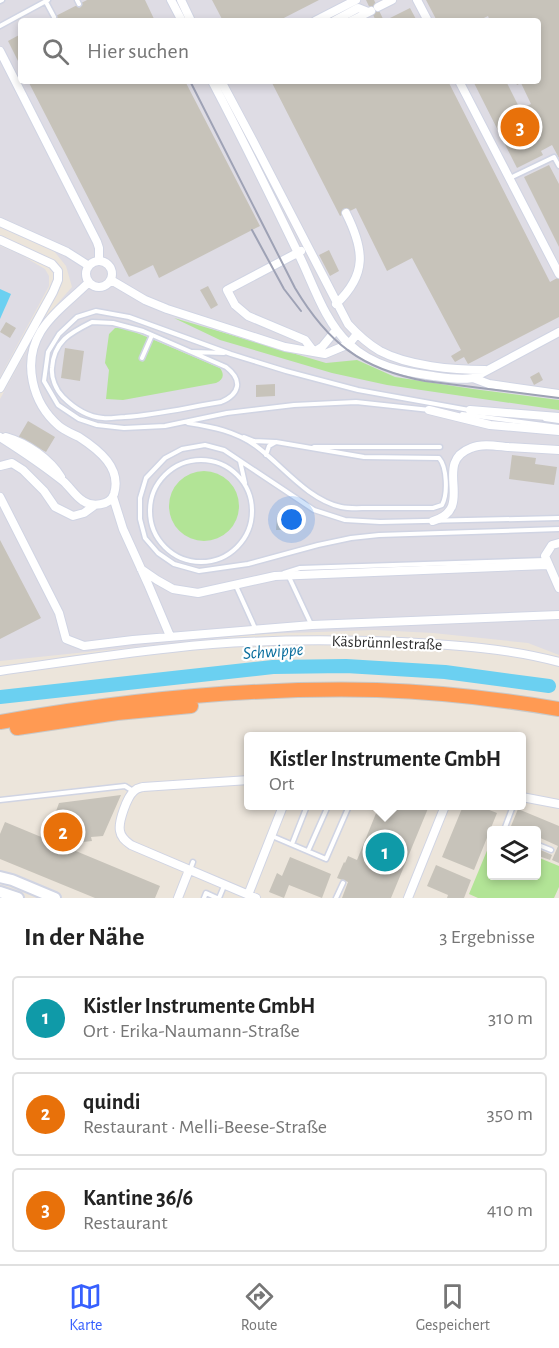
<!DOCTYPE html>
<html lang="de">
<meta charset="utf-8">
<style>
body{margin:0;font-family:"Alegreya Sans",sans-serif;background:#f6f6f6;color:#222}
.controls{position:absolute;right:18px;bottom:18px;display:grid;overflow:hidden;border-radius:6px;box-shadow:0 3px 9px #0003}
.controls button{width:54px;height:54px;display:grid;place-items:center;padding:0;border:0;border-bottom:2px solid #e0e0e0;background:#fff;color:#222;font:30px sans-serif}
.you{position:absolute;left:292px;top:520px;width:21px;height:21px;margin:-15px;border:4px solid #fff;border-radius:50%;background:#1a73e8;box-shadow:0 0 0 9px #1a73e833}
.badge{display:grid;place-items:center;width:39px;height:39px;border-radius:50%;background:#3760fe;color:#fff;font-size:20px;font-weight:700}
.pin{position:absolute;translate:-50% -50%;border:3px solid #fff;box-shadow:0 2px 6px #0006}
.popup{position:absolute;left:244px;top:732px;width:282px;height:78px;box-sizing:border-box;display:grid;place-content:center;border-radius:6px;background:#fff;filter:drop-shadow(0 2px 4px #0005);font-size:20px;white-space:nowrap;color:#767676}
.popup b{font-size:22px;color:#222}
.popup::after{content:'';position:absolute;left:50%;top:100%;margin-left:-12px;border:12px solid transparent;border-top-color:#fff}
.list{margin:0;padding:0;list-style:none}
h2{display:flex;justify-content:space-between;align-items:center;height:78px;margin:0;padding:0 24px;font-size:26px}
h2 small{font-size:20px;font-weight:400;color:#767676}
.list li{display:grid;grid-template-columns:39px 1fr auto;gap:18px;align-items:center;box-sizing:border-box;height:84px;margin:0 12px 12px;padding:0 12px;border:2px solid #e0e0e0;border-radius:6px}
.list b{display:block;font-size:22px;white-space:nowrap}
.list p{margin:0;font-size:20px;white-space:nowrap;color:#767676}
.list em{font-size:20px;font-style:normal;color:#767676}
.icon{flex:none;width:33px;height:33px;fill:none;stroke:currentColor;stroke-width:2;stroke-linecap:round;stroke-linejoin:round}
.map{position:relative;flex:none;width:559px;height:898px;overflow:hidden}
.search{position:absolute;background:#fff;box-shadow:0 3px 9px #0003;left:18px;right:18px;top:18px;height:66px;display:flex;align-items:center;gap:15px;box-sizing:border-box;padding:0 21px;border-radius:6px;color:#767676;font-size:22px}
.sheet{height:366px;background:#fff}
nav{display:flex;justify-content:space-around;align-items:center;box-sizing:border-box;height:84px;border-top:2px solid #e0e0e0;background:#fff;font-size:16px;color:#767676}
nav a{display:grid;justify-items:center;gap:3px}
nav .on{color:#3760fe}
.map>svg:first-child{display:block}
.industrial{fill:#dedce4;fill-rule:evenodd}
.green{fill:#b2e496}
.water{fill:#6bd0f1}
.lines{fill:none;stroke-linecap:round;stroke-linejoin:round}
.river{stroke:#6bd0f1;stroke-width:14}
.building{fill:#c7c3ba}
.service-casing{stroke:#d0d4e3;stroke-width:7}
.minor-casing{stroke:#d0d4e3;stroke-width:10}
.secondary-casing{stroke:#d0d4e3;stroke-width:14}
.motorway-casing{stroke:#c8c8c8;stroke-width:16}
.service{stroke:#fff;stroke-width:4}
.minor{stroke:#fff;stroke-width:8}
.secondary{stroke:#fff;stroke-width:10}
.motorway{stroke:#ff9a53;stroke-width:14}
.rail{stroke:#9ea2b5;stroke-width:2}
.labels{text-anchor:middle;stroke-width:4.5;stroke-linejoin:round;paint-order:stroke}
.street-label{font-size:16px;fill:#2a2a2a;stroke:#fff}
.water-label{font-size:18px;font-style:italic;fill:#0a6e9d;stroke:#fff}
</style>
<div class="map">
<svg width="559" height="898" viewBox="0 0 559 898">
<rect width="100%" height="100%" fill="#ece5db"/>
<!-- industrial -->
<path class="industrial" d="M0,0H559V655L528,643L433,633L375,630L261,634L0,661V399L44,319L72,287L66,266L54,251L0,227ZM21,21H538V81H21Z
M0,246L21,255L45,269L49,276V286L0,377Z"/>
<!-- green -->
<path class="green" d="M174,318L326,363L357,360L395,377L473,389L559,400V410L387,385L332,373L220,340Z
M115,328H125L147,337L220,368C225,375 223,380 216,383L123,400L106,399L109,370L105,363L109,334Z
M169 506a35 35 0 1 1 70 0a35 35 0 1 1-70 0Z
M491,841L492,876H536L537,857L559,866V887L554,898H478L469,894Z"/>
<!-- water -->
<path class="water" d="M0,289L11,294L0,319Z"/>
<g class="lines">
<!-- river -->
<path class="river" d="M0,697L273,667L346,666L445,672L549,686"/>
</g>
<!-- building -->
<path class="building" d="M87,0H145L155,21H46Z
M212,0H319L278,21H223Z
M366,0H374L384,21L410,8L417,21H376Z
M426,0H559V158L552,145L541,151L543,155L517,168L473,81H506L520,109L531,104L521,83L517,85L515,81H538V21H490L488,16L478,21H437Z
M21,34V67L8,41Z
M28,81H185L260,226L159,278L153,265L129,277Z
M271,81H448L550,282L559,277V317L468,364L464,357L455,362L451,356L461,350L412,258L387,271L356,208L340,216Z
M549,165L559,184V247L524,177Z
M329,250L339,271L330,276L319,255Z
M208,286L218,305L211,309L200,290Z
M6,322L16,328L10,338L0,332Z
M65,348L84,351L80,381L61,378Z
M539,372L543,380L534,385L530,377Z
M275,384V396L256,397V385Z
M28,421L55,437L46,452L18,438Z
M512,455L536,458L535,464L557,467L554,485L509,479Z
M277,516L289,517V530H276Z
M0,540L41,618L0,639Z
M121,795L103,836L91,837L92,841L74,843L71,849L160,886L155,898H95L0,859V834L5,822L63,846L65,841L48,833L59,803Z
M379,806H429L391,898H342L348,882L337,878L344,862L345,863L348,856L357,860Z
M463,806H479L497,813L474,870L442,857Z
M518,809L559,826V863L552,860L558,846L536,836V830H522L511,826Z
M536,848L552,855L550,860L536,855Z
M290,857L331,874L322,898L289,885L284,898L269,892L277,873L282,876Z
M436,865L471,880L464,898H447L448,895L427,886Z"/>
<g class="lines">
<defs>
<path id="service" d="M77,0L79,4
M0,1L2,0
M46,2L54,17
M0,26L48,0
M510,178L554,157L559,166
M92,322L113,323L143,331L226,367C243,380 240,394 221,402C189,407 157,415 125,417C118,417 110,419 103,418C87,417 73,407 63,397C56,390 51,378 52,368C54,341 70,333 92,322Z
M193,352L224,353
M142,358L152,335
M430,410L356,402L294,405L227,413L165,426L124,428L97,425L79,419L58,405L44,381L48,352L59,334L77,317L96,311L129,317L231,354L286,371L358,390L469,410
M462,414L559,427
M545,419L559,421
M188,423C213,427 235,431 256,446C283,466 307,499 341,507C350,509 360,508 369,508C390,508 411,508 433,508L442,505C448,494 447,467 439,458L364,457L276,442L269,446L266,455
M244,437L254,441L275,442
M314,447H440
M150 511a51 51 0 1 1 102 0a51 51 0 1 1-102 0Z
M240,461L245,483
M559,518L380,522L345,520L314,510L224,450L205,445L182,449L165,458L146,478L140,498V519L145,538L158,553L174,564L199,571L248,564L318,545L351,538L379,535L559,529
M284,573L300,568L545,560
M289,577L311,624
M236,586L255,628
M0,800L125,786L133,791
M505,830H504L513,806
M272,836L326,859L349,806
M292,844L307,806
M536,844L551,850
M308,851L328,806
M190,870L193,862
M204,898L206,893L217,898
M219,898L224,886
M336,898L343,883"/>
<path id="minor" d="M171,0L182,21
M181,0L191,21
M417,0L428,21
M378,7L392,0
M315,21L356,0
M334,21L358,8L368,12
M351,21L371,11
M0,51L97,242L99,248V261
M212,81C242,138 270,195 298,253C313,283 324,321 349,344C372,366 403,372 433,376C447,378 459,380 473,378L559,332
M221,81L252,139L348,324C358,335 368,344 380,351C408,366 453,370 485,370
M459,81L559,274
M0,222L67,252L89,266
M0,240L52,264L58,271V280L53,292L0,388
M301,251L227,290L235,305L248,316L305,340L314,352L322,347L336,330
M86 274a13 13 0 1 1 26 0a13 13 0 1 1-26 0Z
M111,280L145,300L167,309L285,347L325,354L349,344L357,334
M336,304C368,274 364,249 346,213
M473,378L489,384L559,394
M429,410L490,425L559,431
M470,410L559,417
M0,437C22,451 43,465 63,481C70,487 75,496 83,501C92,507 110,506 114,494C122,468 99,450 79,437C73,434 65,431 59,426C32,403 22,362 41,331C53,312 73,298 89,282
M6,437C27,443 50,459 61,477
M0,466L12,463L23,470L44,491L55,507L73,516L84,513L95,505
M0,497L59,613L66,639L84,646L133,640L312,625L559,615
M113,497L123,529L148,584L170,636
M433,521C477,508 431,463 471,448C482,443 497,446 508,447C525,448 542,449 559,450
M559,543L552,545L545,556L559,588
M141,569L157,580L173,589L198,593L275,576L548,565
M0,671C57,663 115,654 172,648C248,639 324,639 400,642C453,645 508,648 559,662
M249,780L143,787C139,788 137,788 134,791C127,797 118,822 120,831C121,838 126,841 131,845L256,898
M522,797L559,804
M248,895L283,806
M178,898L189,870
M408,898L445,806"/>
<path id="secondary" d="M0,877L12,880L55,898
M0,892L18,898"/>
<path id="motorway" d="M0,722C124,700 251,687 377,690C438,692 499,699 559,709
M17,728L117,713L191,706"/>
</defs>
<!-- service casing -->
<use href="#service" class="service-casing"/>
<!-- minor casing -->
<use href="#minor" class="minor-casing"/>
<!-- secondary casing -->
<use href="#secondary" class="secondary-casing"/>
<!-- motorway casing -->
<use href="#motorway" class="motorway-casing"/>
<!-- service -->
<use href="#service" class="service"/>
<!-- minor -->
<use href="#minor" class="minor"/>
<!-- secondary -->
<use href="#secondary" class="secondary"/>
<!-- motorway -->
<use href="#motorway" class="motorway"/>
<!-- rail -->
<path class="rail" d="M190,81L295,288C328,343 361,369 425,381L559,398
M252,230L284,289L301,311"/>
</g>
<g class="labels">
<!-- street labels -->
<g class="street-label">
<text transform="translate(387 642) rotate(2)" y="6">Käsbrünnlestraße</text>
</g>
<!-- water labels -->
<g class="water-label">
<text transform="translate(273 651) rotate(-4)" y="6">Schwippe</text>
</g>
</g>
</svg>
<div class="controls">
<button><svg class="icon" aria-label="layers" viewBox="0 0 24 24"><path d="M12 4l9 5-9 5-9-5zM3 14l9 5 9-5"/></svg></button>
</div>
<div class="you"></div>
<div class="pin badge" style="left:385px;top:852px;background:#0f9aa8">1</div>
<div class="popup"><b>Kistler Instrumente GmbH</b>Ort</div>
<div class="pin badge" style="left:63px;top:832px;background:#e8710a">2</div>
<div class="pin badge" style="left:520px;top:127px;background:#e8710a">3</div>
<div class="search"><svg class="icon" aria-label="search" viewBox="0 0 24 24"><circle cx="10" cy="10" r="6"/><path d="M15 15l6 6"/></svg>Hier suchen</div>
</div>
<section class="sheet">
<h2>In der Nähe<small>3 Ergebnisse</small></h2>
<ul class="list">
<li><span class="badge" style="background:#0f9aa8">1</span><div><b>Kistler Instrumente GmbH</b><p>Ort · Erika-Naumann-Straße</p></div><em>310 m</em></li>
<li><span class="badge" style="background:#e8710a">2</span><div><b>quindi</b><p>Restaurant · Melli-Beese-Straße</p></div><em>350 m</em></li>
<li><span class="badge" style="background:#e8710a">3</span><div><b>Kantine 36/6</b><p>Restaurant</p></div><em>410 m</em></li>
</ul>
</section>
<nav>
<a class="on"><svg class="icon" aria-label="map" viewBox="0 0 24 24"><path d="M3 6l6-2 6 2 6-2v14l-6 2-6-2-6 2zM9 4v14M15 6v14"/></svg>Karte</a>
<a><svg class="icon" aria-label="directions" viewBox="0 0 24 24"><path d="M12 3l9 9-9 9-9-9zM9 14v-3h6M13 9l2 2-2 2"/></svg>Route</a>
<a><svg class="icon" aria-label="saved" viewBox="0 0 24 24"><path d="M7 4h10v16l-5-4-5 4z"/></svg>Gespeichert</a>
</nav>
